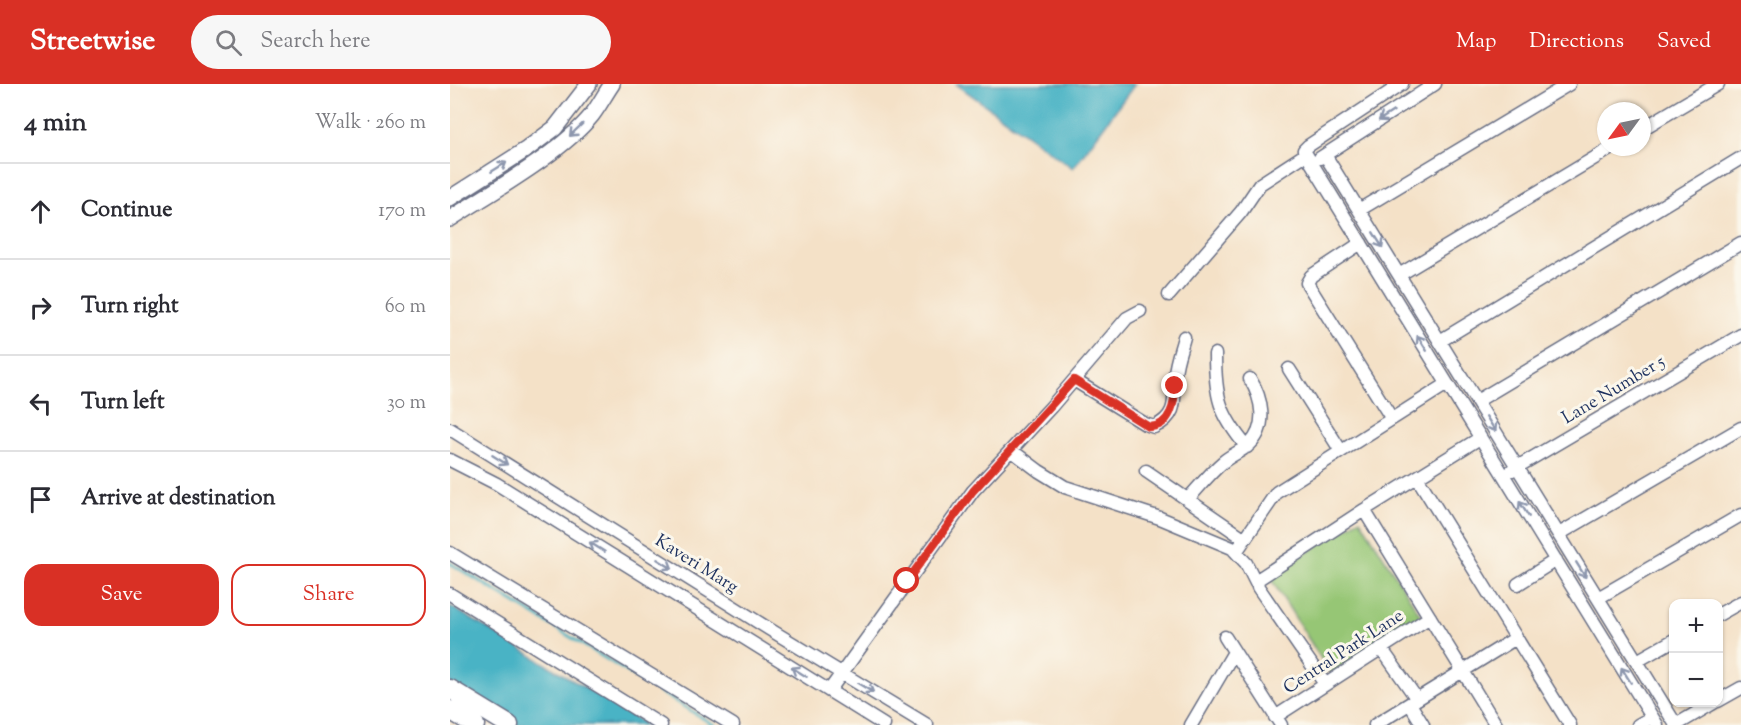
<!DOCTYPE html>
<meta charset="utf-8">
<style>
body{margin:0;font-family:"Sorts Mill Goudy",serif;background:#f7f7f7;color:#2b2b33}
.controls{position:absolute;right:18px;bottom:18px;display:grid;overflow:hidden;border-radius:12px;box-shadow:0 2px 4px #0004}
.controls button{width:54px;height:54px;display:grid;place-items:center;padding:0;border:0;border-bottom:2px solid #e1e1e2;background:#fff;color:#2b2b33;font:30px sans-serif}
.compass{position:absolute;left:1147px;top:18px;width:54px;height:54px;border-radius:50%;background:#fff;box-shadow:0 2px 4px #0004;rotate:237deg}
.stop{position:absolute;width:18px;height:18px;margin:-14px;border:4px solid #d93025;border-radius:50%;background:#fff}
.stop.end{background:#d93025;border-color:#fff;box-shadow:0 2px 6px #0008}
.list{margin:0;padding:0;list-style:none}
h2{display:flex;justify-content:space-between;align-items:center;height:78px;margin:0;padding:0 24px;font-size:26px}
h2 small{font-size:20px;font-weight:400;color:#7c7c81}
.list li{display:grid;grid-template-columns:39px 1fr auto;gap:18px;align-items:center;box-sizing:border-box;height:96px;padding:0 24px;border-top:2px solid #e1e1e2}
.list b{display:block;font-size:22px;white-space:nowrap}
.list em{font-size:20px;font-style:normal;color:#7c7c81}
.actions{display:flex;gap:12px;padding:18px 24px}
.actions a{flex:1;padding:14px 0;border:2px solid #d93025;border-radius:18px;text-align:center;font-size:21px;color:#d93025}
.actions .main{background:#d93025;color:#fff}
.icon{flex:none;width:33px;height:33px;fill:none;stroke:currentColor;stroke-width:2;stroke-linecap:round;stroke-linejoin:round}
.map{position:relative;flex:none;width:1291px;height:641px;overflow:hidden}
header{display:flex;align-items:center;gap:36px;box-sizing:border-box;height:84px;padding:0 30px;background:#d93025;color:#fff}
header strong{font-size:28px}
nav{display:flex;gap:33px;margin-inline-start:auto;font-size:21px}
.search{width:420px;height:54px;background:#f7f7f7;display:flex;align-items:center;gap:15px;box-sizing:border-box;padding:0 21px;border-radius:33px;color:#7c7c81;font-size:22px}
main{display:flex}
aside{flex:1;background:#fff}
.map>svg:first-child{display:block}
.green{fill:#96c675;stroke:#587a6a;stroke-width:1.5}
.water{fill:#48b3c5;stroke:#327192;stroke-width:1.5}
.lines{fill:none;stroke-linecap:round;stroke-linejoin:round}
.stream{stroke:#48b3c5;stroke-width:3}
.minor-casing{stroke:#676d83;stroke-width:15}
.major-casing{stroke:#676d83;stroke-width:18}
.highway-casing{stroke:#676d83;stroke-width:21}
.minor{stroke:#fff;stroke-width:12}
.major{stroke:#fff;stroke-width:15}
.highway{stroke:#fff;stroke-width:18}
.oneway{stroke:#8d97ae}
.route{stroke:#d93025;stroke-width:8}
.labels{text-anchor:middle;stroke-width:6;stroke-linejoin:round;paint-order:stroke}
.street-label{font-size:18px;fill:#1b2f5e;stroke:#fbf7ec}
</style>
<header>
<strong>Streetwise</strong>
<div class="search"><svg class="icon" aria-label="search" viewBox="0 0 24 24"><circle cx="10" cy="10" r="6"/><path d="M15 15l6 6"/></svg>Search here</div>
<nav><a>Map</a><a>Directions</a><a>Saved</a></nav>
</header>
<main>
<aside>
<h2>4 min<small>Walk · 260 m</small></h2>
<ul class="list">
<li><svg class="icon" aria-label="ahead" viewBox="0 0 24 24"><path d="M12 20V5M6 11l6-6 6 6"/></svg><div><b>Continue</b></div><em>170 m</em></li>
<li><svg class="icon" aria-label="right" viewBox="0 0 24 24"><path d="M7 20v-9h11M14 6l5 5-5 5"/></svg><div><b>Turn right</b></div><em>60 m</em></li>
<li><svg class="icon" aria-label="left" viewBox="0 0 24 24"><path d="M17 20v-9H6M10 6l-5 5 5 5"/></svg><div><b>Turn left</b></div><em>30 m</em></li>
<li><svg class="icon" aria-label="arrive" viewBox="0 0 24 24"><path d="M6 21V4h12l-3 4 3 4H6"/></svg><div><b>Arrive at destination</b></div></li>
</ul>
<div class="actions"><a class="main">Save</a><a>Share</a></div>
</aside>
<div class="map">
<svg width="1291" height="641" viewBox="0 0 1291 641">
<rect width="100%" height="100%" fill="#fbf7ec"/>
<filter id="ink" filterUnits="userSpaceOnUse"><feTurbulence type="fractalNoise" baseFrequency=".0167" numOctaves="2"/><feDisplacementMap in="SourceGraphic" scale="12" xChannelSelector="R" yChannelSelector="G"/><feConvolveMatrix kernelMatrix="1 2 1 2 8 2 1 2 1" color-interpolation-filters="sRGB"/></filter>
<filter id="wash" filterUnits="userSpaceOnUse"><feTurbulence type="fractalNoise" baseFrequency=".008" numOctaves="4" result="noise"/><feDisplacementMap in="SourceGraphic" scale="24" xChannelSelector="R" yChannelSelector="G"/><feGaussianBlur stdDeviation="1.35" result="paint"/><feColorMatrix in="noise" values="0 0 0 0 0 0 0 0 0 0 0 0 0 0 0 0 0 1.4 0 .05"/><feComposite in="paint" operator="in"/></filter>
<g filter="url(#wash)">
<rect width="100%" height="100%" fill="#f4e1c7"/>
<!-- green -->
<path class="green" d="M910,435L971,532L880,589L819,492Z"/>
<!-- water -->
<path class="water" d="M506,0H685L623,84Z
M0,522L197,641H63L0,604Z"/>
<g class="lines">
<!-- stream -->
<path class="stream" d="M0,479L264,641"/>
</g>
</g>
<g filter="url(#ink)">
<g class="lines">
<defs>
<path id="minor" d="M952,0L858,62L854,66L856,70L1207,641
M1192,45L1268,0
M875,71L1226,641L1265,618
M870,74L985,0
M909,126L1119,0
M911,159L861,192L857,199L942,335
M949,191L1163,63
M719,211L791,128L810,100L856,70
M990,257L1291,74
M765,270C765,312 769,330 797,363
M839,285L891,367
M624,296L695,340L704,343C730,331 723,313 725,290C726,277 731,265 734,253
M1027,317L1291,159
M0,345L319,545L477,641
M561,366L589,387L615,403L710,434L782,464L796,479L806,499
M0,376L47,400L434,641
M1062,386L1291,251
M696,387L795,455
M967,393L1120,641
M738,415C749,403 760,389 773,378C781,371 792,367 800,360C818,342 812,314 800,295
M914,426L1046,641
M1109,450L1291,344
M786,468L827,408L997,300
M0,469L283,641
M1068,500L1106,476
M0,510L211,641
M1148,514L1291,431
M1268,531L1291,518
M775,553L831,641
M931,564L967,615
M1187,577L1224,556
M875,600L808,503L807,496L914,426L1030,354
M379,607L523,407L601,323L677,234L690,227
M1268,617L1291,604
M960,620L973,641
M825,633L980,533
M741,641L784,568
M925,641L1066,554
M1188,641L1202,633"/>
<path id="major" d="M0,114L77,65L105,44L139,0
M0,135C43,107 110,70 142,31C149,22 155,10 162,0"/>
<path id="highway" d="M0,605L59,641
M0,626L25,641"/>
</defs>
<!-- minor casing -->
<use href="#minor" class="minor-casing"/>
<!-- major casing -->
<use href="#major" class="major-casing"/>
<!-- highway casing -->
<use href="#highway" class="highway-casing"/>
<!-- minor -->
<use href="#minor" class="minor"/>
<!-- major -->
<use href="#major" class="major"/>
<!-- highway -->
<use href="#highway" class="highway"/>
</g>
<!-- one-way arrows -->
<defs><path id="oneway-shaft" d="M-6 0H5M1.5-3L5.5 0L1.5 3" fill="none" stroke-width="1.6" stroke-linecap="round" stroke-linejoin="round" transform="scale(1.5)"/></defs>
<g class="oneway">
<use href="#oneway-shaft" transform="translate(936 32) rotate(147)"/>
<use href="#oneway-shaft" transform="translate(126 46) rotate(136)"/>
<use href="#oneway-shaft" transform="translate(49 83) rotate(-32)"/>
<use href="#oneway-shaft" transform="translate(928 156) rotate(58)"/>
<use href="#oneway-shaft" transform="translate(972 259) rotate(-122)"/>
<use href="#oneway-shaft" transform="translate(1041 340) rotate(58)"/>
<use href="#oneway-shaft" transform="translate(50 376) rotate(32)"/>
<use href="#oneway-shaft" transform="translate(1074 425) rotate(-122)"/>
<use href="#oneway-shaft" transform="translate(147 463) rotate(-148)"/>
<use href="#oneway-shaft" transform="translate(215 480) rotate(32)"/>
<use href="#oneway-shaft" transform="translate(1131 486) rotate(58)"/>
<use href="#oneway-shaft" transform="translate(349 588) rotate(-148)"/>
<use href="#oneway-shaft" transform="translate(1176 591) rotate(-122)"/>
<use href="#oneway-shaft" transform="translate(416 604) rotate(31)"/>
</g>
</g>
<g class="lines" filter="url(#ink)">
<!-- route -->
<path class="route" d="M457,497L523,407L624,296L699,343C721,343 725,318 725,302"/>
</g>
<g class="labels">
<!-- street labels -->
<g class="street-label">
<text transform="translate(1163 305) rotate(-31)" y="6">Lane Number 5</text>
<text transform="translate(247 479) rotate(32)" y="6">Kaveri Marg</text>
<text transform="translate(893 567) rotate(-33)" y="6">Central Park Lane</text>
</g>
</g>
</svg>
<div class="controls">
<button>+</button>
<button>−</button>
</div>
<svg class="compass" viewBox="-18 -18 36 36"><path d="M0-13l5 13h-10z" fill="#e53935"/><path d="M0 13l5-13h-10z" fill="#7c7c81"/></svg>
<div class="stop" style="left:457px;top:497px"></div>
<div class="stop end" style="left:725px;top:302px"></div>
</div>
</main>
